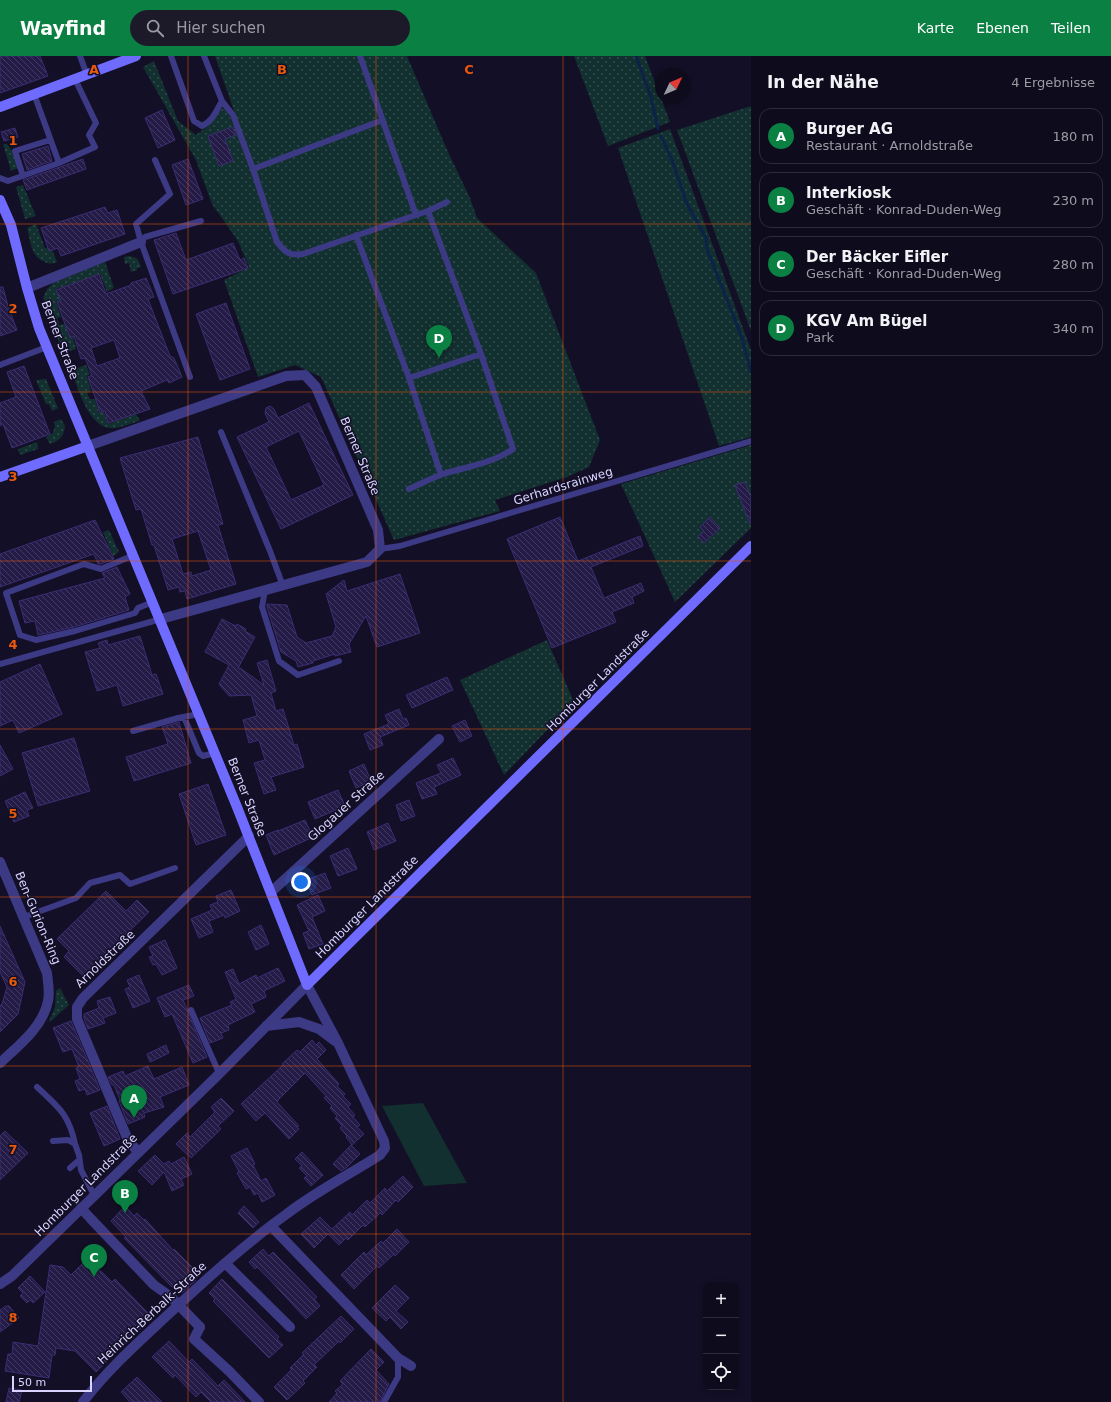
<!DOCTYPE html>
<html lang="de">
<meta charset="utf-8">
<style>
body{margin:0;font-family:"DejaVu Sans",sans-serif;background:#1c1929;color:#f1f3f6}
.controls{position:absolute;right:12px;bottom:12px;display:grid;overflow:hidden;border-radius:8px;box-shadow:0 2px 6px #0003}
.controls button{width:36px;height:36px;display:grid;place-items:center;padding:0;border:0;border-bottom:1px solid #2e2b3b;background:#0e0b1c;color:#f1f3f6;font:20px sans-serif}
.compass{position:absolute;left:655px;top:12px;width:36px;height:36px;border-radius:50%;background:#0e0b1c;box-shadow:0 2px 6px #0003;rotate:46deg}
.scale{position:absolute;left:12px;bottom:10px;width:80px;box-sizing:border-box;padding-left:4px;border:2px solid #d9d4ff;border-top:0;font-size:11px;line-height:14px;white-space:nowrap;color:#d9d4ff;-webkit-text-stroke:3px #130f26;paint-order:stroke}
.you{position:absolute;left:301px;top:826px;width:14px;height:14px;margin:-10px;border:3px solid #fff;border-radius:50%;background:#1a73e8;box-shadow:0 0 0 6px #1a73e833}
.badge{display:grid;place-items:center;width:26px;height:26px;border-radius:50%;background:#0b8043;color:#fff;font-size:13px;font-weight:700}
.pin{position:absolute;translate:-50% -33px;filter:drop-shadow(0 1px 2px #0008)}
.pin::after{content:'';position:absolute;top:21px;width:14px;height:12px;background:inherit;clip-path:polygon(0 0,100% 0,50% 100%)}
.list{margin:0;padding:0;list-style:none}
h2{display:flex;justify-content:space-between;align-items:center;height:52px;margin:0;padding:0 16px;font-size:17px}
h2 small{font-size:13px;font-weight:400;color:#9b9ba3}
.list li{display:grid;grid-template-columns:26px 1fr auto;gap:12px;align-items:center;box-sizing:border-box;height:56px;margin:0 8px 8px;padding:0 8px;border:1px solid #2e2b3b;border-radius:12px}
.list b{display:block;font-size:15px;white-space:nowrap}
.list p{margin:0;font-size:13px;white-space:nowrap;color:#9b9ba3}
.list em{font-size:13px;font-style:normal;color:#9b9ba3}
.icon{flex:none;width:22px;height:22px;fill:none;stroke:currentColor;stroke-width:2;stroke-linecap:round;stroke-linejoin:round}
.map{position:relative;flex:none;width:751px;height:1346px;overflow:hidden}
header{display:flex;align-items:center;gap:24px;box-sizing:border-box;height:56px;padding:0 20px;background:#0b8043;color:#fff}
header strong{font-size:19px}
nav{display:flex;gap:22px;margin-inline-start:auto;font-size:14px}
.search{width:280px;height:36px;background:#1c1929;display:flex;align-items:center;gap:10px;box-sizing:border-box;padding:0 14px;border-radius:22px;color:#9b9ba3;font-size:15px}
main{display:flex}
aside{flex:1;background:#0e0b1c}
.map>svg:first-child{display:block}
.grass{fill:url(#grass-dots)}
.pitch{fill:#12302f}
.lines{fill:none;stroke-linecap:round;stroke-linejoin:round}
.stream{stroke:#0c2248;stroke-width:3}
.building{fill:url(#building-back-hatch);stroke:#3b2d73;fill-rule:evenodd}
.lane{stroke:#3d3a85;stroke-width:6}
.street{stroke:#3d3a85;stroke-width:10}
.secondary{stroke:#6f6bff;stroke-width:10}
.street-bridge{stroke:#3d3a85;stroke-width:10}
.grid{fill:none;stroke:#e8590c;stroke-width:1;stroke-opacity:0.55}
.labels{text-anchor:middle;stroke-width:3;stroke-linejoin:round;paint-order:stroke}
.street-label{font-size:12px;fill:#d9d4ff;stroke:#130f26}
.grid-label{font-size:13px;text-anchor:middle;font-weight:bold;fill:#e8590c;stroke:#130f26;stroke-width:3;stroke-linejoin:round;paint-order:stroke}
</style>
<header>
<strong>Wayfind</strong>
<div class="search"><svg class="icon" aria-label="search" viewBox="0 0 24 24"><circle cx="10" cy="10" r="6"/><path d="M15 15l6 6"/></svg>Hier suchen</div>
<nav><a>Karte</a><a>Ebenen</a><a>Teilen</a></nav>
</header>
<main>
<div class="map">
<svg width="751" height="1346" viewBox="0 0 751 1346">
<defs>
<pattern id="grass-dots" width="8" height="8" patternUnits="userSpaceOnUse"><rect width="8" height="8" fill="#12302f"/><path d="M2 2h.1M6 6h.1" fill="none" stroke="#344d4e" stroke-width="1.8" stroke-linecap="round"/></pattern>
<pattern id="building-back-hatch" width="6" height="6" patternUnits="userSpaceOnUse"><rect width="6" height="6" fill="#241b47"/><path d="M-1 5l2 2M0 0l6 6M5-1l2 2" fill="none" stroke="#433b63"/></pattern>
</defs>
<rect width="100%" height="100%" fill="#130f26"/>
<!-- grass -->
<path class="grass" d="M215,0H407L448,96L470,142L477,162L536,217L600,384L589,411L567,421L495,444L500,455L394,484L321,321L295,309L258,321L224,224L249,211L238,185L212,148L196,104L143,11L154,5L178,65L196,79L209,69L225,49L233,68L236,67L234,55Z
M574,0H645L670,66L608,90Z
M751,50V275L677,74Z
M670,73L751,294V381L719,390L618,92Z
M3,88H7L13,96L18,112L11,115Z
M23,129L36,160L25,163L16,131Z
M36,168L45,192L51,191L57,206C53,208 49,208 45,206C30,200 31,186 27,172Z
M129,200L136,202L138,204L145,219L141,211L137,212V214L131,216L129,207L125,208L124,201Z
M105,206L114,232L107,236L100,218L56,233L61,245L56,246L61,261L57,262L59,269L65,268L69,282L73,281L76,293L63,297L43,242L47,233L53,227Z
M86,309L90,318L87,320L91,335L87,337L90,343H95L99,357L104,356L108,368L136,358L140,365C132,367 123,371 115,372C89,375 79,334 71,314Z
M46,323L58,352L52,355L49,348H46L36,324Z
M61,363L65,370C64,380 60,385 50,388L46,381L53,377L55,370L54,366Z
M37,386L38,393L20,399L18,393Z
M751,389V472L675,546L621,428Z
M109,474L119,496L113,500L103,476Z
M547,584L574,646L504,719L460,624Z
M60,932L69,949L50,966L49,965L55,951L56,935Z"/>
<!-- pitch -->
<path class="pitch" d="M423,1047L467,1127L424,1130L382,1050Z"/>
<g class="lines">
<!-- stream -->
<path class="stream" d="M636,0L651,41L658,73
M661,80L672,104L687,148L706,182L707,193L742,282L751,316"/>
</g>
<!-- building -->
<path class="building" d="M0,0H40L48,20L0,37Z
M162,54L175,84L158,92L145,62Z
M232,71L236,79L225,83L233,105L219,110L208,80Z
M15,72L18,81L4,85L1,76Z
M48,90L52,105L27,114L22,98Z
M83,103L86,113L27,134L23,124Z
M188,103L203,143L186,149L172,109Z
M105,151L108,157L117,154L125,178L61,200L58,192L49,195L41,172Z
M176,177L186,204L233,187L240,204L244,202L248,212L173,238L154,184Z
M99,218L106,238L131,229V227L146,222L154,241L148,243L170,300L174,302L182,321L169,327L167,324L141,335L150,353L108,367L105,355L100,357L95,341L88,321L92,319L85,302L81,303L74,280L70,282L57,246L61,245L56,234ZM114,284L120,302L97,310L91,292Z
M0,231H3L8,250L17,274L0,280Z
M226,247L250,313L220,324L196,258Z
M24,310L50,378L12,392L3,368L0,370V347L16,341L7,316Z
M309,347L353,439L281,473L237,381L269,366L265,357L266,352L270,350L274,353L278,362ZM299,375L324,429L291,444L266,391Z
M198,381L223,468L218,469L236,528L187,543L185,535L180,536L179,531L168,534L154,489H152L141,453L136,454L120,402ZM198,475L211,514L192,520L191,516L183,518L172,483Z
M745,426L751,442L750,468L735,429Z
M560,461L578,505L640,480L643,490L591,511L604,542L641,527L644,535L632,541L634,547L612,556L616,566L552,592L507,483Z
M710,461L720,472L704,487L698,480L704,475L700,471Z
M95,464L114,503L101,508H98L94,498L0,531V498Z
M117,511L130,538L125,541L129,554L74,571L38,579L35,565L25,567L19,545L105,522L102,517Z
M400,518L420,577L377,591L366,560L349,588L351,596L335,600V598L313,605V607L298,611L296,605L281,596L267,551V548L287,549L297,581L306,587L332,580L336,571L326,538L344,524L347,535Z
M222,563L236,570L237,568L246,573L245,575L255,581L238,612H240L264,629L257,607L267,604L276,635L271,637L276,655L283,653L294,689L297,688L304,711L271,721L276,734L264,738L254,707L265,704L259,684L249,687L243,664L257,660L251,639L229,640L219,628L229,609L205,596Z
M140,580L152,619L156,618L163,638L123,650L117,629L97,635L85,596L100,592L98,587L107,584L108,589Z
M40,608L62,658L19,677L13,664L0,670V626Z
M447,621L453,634L412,652L406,639Z
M399,653L403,663L406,662L409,669L380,681L383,689L370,694L364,678L389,668L385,659Z
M465,664L472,680L460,686L452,670Z
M179,666L191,707L134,725L126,701L168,688L162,671Z
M74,682L90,735L38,750L22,697Z
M0,689L13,713L0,720Z
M453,702L461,719L434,731L437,738L422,743L416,727L441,717L437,709Z
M364,708L371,725L356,732L349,715Z
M208,728L226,779L196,789L179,738Z
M338,734L345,750L315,763L308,746Z
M25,736L33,752L27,754L29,760L14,766L5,745Z
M409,744L415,760L401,765L396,749Z
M305,764L313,781L274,799L266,779L278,774V775Z
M388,767L396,785L374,794L367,776Z
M348,792L357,813L338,820L330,800Z
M325,817L331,832L312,839L306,824Z
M231,834L240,855L225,862L224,859L209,865L213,876L199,882L191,863L212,854L210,849L218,846L216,840Z
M106,835L126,855L137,844L149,856L83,920L64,901L69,895L57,883Z
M318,839L325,855L312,861L323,888L309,893L303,877L309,875L297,849Z
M261,869L269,888L256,894L248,876Z
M0,870L25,926L18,958L0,976V950L2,948L7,931L0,916Z
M165,884L177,912L162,919L156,908L153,909L149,901L153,900L149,891Z
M278,912L285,925L264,935L266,941L251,948L255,956L228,969L229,974L221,977L223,982L210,987L200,962L232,949L230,946L236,943L225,916L233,913L239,928L256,919L257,922Z
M139,919L150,945L133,952L125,933L130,931L127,924Z
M189,929L194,940L183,944L207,1001L193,1007L172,958L165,961L157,942Z
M110,941L116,957L103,962L105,967L88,973L84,962V958L99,952L97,945Z
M71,965L100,1034L87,1039L85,1033L79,1035L75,1025L80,1023L76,1012L79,1011L72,993L63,996L53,972Z
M312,984L316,989L319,986L326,994L317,1003L339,1028L337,1030L345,1038L343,1040L351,1048L348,1051L355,1059L353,1061L360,1069L357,1071L364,1078L352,1089L346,1081L347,1080L340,1072L342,1070L335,1062L337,1060L330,1052L332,1050L324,1042L326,1040L305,1017L278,1044V1045L277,1046L299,1070L297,1071L299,1073L289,1083L265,1057L256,1065L241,1048L283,1009L282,1008L297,994L300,996Z
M166,989L169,997L150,1006L147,998Z
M148,1010L154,1023L182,1011L189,1029L160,1041L164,1051L144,1057V1058L145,1061L128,1068L119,1045L120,1044L114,1029H112L108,1021L123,1015L125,1020Z
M221,1042L234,1055L218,1070L221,1073L191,1102L176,1088L187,1077L190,1081L215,1056L211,1051Z
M107,1050L120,1083L104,1090L90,1057Z
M5,1075L28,1097L0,1124V1080Z
M351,1089L360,1098L347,1111L341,1115L333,1108Z
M247,1092L255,1108L253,1109L261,1125L266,1122L275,1139L262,1146L258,1137L254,1139L250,1131L246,1133L237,1117L239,1116L231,1100Z
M302,1096L323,1119L311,1130L304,1122L307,1120L299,1112L302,1110L295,1103Z
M155,1099L164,1108L169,1105L171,1108L184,1101L192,1118L181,1123L184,1129L172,1135L164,1116L152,1129L138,1115Z
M403,1120L413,1131L398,1146L396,1144L382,1159L380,1157L365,1171L363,1169L348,1184L346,1182L339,1189L328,1178L314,1192L301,1178L320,1161L332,1173L350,1156L352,1159L367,1144L370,1147L385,1132L387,1135Z
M125,1150L134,1160L137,1157L144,1164L145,1163L163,1183L173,1194L174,1193L197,1216L193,1220L196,1224L182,1237L174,1229L172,1231L124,1182L126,1181L111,1165Z
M244,1150L259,1166L253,1172L238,1157Z
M397,1173L409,1186L395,1200L394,1198L379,1212L377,1210L354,1233L341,1219L364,1196L366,1199L381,1185L383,1187Z
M263,1193L269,1200L273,1196L317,1241L314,1243L320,1250L306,1263L270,1224L257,1211L255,1213L249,1206Z
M88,1202L112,1226L115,1223L152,1261L96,1316L75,1295L56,1292L55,1299H52L49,1322L5,1315L8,1298H12L13,1286L38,1290L50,1209L63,1211L71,1219Z
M30,1220L45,1236L33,1247L30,1244L27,1247L20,1240L23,1237L18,1232Z
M222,1223L279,1281L277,1283L283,1289L269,1302L213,1245L215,1243L209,1237Z
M395,1229L409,1242L396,1255L408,1266L401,1273L390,1261L386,1265L372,1252Z
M6,1250H9L19,1262L0,1276V1254Z
M341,1260L354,1273L340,1287L339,1285L314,1309L317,1311L303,1325L305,1327L287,1344L274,1331L292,1313L290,1312L304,1298L302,1297Z
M169,1285L189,1306L192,1303L218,1330L224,1324L245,1346H211L201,1336L196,1341L175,1319L173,1322L152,1301Z
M371,1293L384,1306L376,1314L389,1328L380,1346H329L337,1337L335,1335L343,1328L340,1325Z
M137,1321L162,1346H130L121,1336Z
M9,1332L22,1334L19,1346H6Z"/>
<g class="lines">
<!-- lane -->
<path class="lane" d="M80,0L87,19
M171,0L194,65L202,70C213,65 216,55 222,45
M204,0L222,45L233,59L253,113L277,186C286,197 289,200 303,198L416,159
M360,0L416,159L428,155L481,298L513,393C493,407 466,411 443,418C432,422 420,428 409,433
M155,104L170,138L136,168L141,186L190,321
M59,107L95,91L89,79L96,67L75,23
M253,113L383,64
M23,120L15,95L50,84
M0,122L8,125L59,107L34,38
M428,155L447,146
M356,179L409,322L441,419
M141,186L145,181L201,165
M0,309L47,291
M409,322L481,298
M221,376L270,495L283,530
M380,493L400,490L751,385
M134,499L101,513L84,508L6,537L20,579L36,584L75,575L135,557L138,552L153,546
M265,534L262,551L279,605L298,619L339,605
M0,608L161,563
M184,661L199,697L203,700L215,697
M133,675L178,662L199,658
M24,861L76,842L90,827L120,819L130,828L175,812
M191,954L219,1017
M37,1031C58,1051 69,1058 75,1088
M53,1085L68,1084L75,1088L79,1099L81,1114L94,1139
M70,1112L79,1104
M384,1346L398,1321V1302"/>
<!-- street -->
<path class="street" d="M27,232L141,186
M88,390L286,320L305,319L316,331L378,474L380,493L367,506L161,563
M0,806L47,917C48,926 50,936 48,945C43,971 18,990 0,1007
M271,836L439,683
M266,970L299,966L319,973L335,985
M138,1096L128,1084L77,963V951L83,942L249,780
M81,1152L91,1163L154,1229L171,1241
M271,1170L398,1302L411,1310
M225,1207L290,1271
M0,1228L12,1220L216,1021L307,929L338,987L384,1085L385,1092L380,1099C350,1118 317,1135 288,1157C242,1190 200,1229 159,1267C132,1292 105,1317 83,1346
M200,1271L194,1283L229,1315L259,1346"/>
<!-- secondary -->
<path class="secondary" d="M0,51L136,0
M0,144L11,169L27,232L39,272L237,751L307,929L751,490
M0,421L88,390"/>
<!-- street-bridge -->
<path class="street-bridge" d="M171,1241L200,1271"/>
</g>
<!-- grid -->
<path class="grid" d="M188,0V1346M376,0V1346M563,0V1346M0,168H751M0,336H751M0,505H751M0,673H751M0,841H751M0,1010H751M0,1178H751"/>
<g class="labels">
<!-- street labels -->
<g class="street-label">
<text transform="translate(60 284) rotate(69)" y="4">Berner Straße</text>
<text transform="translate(360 400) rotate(67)" y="4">Berner Straße</text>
<text transform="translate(563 430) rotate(-17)" y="4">Gerhardsrainweg</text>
<text transform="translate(598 624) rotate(-45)" y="4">Homburger Landstraße</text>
<text transform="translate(247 741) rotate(68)" y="4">Berner Straße</text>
<text transform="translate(346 750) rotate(-42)" y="4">Glogauer Straße</text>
<text transform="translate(367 851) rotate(-45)" y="4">Homburger Landstraße</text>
<text transform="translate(38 862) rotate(67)" y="4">Ben-Gurion-Ring</text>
<text transform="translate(105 903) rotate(-44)" y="4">Arnoldstraße</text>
<text transform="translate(86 1129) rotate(-45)" y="4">Homburger Landstraße</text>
<text transform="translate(152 1257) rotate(-43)" y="4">Heinrich-Berbalk-Straße</text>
</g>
</g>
<g class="grid-label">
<text x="94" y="18">A</text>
<text x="282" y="18">B</text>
<text x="469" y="18">C</text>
<text x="13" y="89">1</text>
<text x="13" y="257">2</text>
<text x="13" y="425">3</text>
<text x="13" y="593">4</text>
<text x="13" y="762">5</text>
<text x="13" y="930">6</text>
<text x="13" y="1098">7</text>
<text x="13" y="1266">8</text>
</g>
</svg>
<div class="controls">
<button>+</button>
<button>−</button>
<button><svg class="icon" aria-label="locate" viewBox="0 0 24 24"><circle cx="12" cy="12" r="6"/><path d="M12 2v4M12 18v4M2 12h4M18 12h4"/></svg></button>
</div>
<svg class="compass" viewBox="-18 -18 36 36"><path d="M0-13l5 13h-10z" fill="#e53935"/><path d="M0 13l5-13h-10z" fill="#9b9ba3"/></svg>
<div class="scale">50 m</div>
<div class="you"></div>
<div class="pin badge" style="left:134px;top:1062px">A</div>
<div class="pin badge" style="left:125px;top:1157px">B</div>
<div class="pin badge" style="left:94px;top:1221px">C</div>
<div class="pin badge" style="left:439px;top:302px">D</div>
</div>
<aside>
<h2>In der Nähe<small>4 Ergebnisse</small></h2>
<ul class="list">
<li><span class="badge">A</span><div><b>Burger AG</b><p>Restaurant · Arnoldstraße</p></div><em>180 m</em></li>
<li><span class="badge">B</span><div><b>Interkiosk</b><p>Geschäft · Konrad-Duden-Weg</p></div><em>230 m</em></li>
<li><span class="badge">C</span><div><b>Der Bäcker Eifler</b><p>Geschäft · Konrad-Duden-Weg</p></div><em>280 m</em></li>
<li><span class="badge">D</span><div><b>KGV Am Bügel</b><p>Park</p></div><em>340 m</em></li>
</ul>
</aside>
</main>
